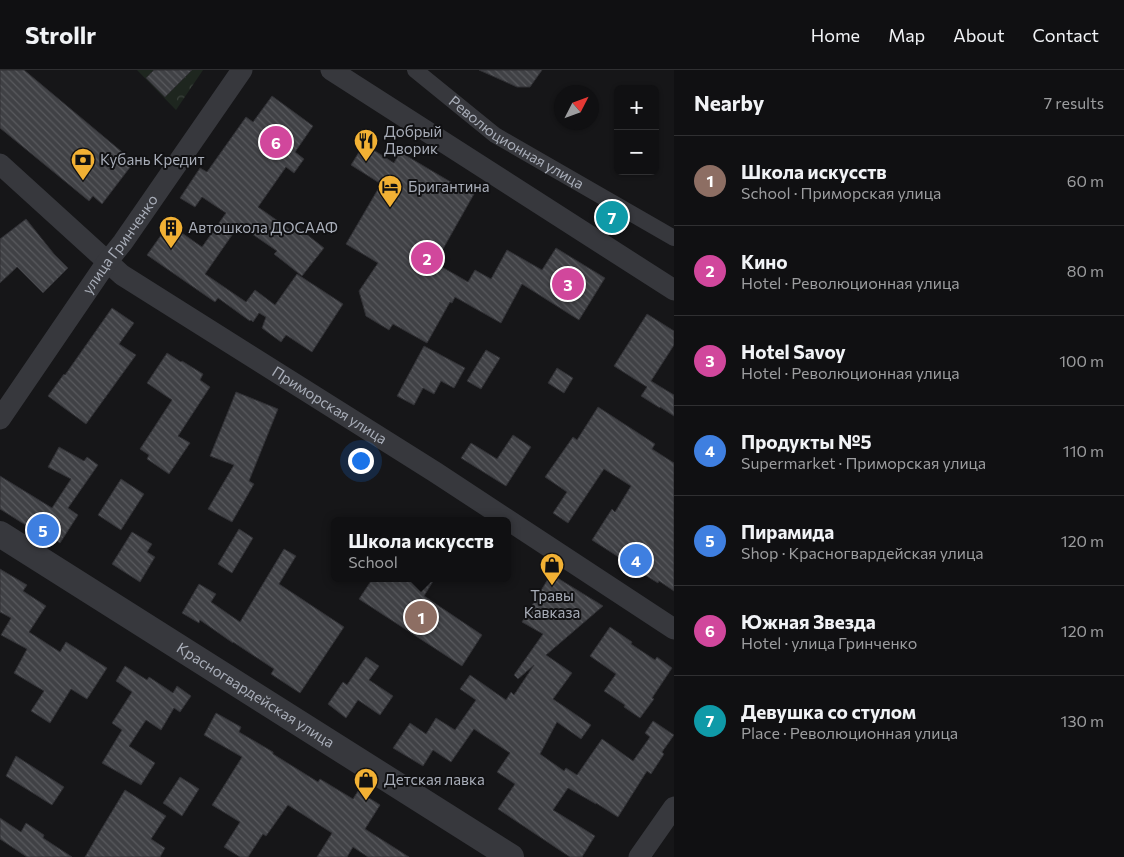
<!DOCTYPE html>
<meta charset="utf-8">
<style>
body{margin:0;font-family:Commissioner,sans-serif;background:#1e1e20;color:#f1f3f6}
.controls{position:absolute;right:15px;top:15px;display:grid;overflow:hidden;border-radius:8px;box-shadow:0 1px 4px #0004}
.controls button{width:45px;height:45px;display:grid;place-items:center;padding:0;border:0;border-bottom:1px solid #303032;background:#101012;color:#f1f3f6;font:25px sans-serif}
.compass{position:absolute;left:554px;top:15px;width:45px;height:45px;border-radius:50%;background:#101012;box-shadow:0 1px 4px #0004;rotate:48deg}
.you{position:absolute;left:360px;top:390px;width:18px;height:18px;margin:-12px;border:4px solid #fff;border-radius:50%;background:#1a73e8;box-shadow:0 0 0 8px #1a73e833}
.badge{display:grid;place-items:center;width:32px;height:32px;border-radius:50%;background:#1a73e8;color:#fff;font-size:16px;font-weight:700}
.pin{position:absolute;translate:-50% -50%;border:2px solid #fff;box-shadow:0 1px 5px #0006}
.popup{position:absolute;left:331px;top:447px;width:180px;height:65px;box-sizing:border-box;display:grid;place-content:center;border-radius:8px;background:#101012;filter:drop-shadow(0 1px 4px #0005);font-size:16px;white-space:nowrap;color:#9c9d9f}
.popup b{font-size:19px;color:#f1f3f6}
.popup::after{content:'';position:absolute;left:50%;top:100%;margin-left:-10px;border:10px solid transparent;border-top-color:#101012}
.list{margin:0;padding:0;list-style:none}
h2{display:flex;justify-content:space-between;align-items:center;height:65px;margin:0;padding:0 20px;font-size:21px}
h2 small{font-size:16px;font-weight:400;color:#9c9d9f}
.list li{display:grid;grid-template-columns:32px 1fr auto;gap:15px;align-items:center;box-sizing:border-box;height:90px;padding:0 20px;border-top:1px solid #303032}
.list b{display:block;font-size:19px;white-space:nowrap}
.list p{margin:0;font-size:16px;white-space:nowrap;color:#9c9d9f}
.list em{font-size:16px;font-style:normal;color:#9c9d9f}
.map{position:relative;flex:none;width:674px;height:787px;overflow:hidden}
header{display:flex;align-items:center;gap:30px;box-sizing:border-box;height:70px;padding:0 25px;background:#101012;border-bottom:1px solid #303032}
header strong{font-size:24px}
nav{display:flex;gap:28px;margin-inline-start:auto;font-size:18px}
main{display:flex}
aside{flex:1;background:#101012}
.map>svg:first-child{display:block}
.forest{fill:url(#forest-crowns)}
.building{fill:url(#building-back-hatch);stroke:#303034}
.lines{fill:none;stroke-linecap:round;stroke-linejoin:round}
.pedestrian{stroke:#37383d;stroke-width:16}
.minor{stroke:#37383d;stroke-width:21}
.tertiary{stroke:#37383d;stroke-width:26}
.labels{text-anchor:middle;stroke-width:4;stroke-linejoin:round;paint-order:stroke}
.poi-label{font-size:15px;fill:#a8adb8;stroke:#111113;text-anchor:start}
.street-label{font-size:15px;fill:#a8adb8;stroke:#111113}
</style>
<header>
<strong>Strollr</strong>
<nav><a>Home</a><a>Map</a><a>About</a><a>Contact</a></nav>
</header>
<main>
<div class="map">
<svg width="674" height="787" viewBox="0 0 674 787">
<defs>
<pattern id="forest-crowns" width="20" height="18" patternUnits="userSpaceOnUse" patternTransform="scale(1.25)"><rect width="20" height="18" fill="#1e261f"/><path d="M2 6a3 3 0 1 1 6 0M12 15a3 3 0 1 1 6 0" fill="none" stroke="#3c433d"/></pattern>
<pattern id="building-back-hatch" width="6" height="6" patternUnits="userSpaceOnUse" patternTransform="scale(1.25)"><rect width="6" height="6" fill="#404145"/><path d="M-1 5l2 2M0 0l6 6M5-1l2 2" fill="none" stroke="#595a5e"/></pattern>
</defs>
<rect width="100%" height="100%" fill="#161618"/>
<!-- forest -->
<path class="forest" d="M137,0H203L176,40Z"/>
<!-- building -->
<path class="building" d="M0,0H24L134,92L102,134L93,126L89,131L0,58Z
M154,0H192L165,27L146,8Z
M479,0H542L530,17H517Z
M272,26L313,56L295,82L304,89L294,103L286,97L258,137L292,161L296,156L324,178L302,206L274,184L277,181L239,155L205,204L246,232L255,220L275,235L297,204L343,234L312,282L286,265L281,272L262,258L266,247L259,243L253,252L251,250L250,251L218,228L215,232L147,185L169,154L202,177L226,143L202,127L195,137L180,128L200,98L207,102L246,47L253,52Z
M364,74L394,93L400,82L454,114V113L474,124L435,193L468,212L475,200L491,209L507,180L542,200L556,178L605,208L579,250L522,214L501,253L455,227L452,233L450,232L427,273L393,254L389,260L366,246L359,221L378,193L346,174L381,114L351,95Z
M26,149L54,184L68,198L43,223L17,197L0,213V169Z
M112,238L134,253L119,274L136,285L86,354L48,326L64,304L65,305Z
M647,244L674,261V275L651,311L674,325V346L660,337V338L641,326L647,317L614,296Z
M424,276L465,298L454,318L441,311L434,324L423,318L414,335L397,326Z
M486,280L500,288L481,319L467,311Z
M167,283L181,292L182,291L203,304L200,310L210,317L178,366L190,373L169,404L147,389L149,385L140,379L172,330L147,313Z
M557,298L573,308L564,323L548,313Z
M236,322L278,339L249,411L254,414L232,452L208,439L234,395L210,386Z
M598,337L655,374L652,379L674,393V521L659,511L658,513L645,505L648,500L646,499L642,502L592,470L612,439L615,442L631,416L604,399L568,453L553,443L567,422L545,407L573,367L577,370Z
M513,365L531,377L506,416L461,388L471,373L497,389Z
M59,377L84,391L87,387L98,395L68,438L78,445L60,473L33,456L32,459L0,439V406L52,438L71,409L48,397Z
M121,409L144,424L121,460L98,445Z
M239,459L253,468L232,503L218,494Z
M132,462L152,474L147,482L155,487L140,512L112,494Z
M284,479L296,486L279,514L344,557L300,623L271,604L274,599L233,572V573L200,550L199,553L182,543L199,514L216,524L211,532L240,552Z
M0,499L27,515L23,521L46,536L29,562L60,582L66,572L107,598L87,629L71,619L50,653L31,641L44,621L14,603L27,579L1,565L11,548L0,542Z
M551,504L603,536L546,585L572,603L553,629L591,655L581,669L557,652L540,684L564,701L566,698L577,705L602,669L633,691L650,667L645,663L653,651L674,665L662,682L664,684L651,704L647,701L618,747L596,733V734L568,718L553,740L595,766L582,787H570L498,739L515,714L497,702L510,683L474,659L451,692L433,680L423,696L393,678L410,653L426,664L436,648L455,660L476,630L460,619L470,605L506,630L511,622L514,625L534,595L518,609L514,605L543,564L522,552Z
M373,508H435L424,526L482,565L462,596L359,529Z
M610,557L632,572L631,574L655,590L657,587L672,598L652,628L654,629L640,648L624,637L625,635L604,621L616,604L590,586Z
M366,587L379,596L369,610L393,626L380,645L358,630L346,648L328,634L343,612L347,615Z
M125,596L147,610L149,607L173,623L177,616L191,626L180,642L174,638L161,660L146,650L129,676L155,693L141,715L102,693L122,660L112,653L132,622L116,611Z
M216,643L241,657L239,662L273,682V684L318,712L320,709L353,729L358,721L380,735L365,759L409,787H368L353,777L347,787H317L332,763L288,735L266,766L263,764L248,787H240L224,777L240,752L212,735L242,687L204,665Z
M16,686L64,717L52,735L6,706Z
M180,707L199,719L182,746L163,733Z
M125,720L166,746L151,769L165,778L160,787H85L99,763Z
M0,748L21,762L26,753L44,765L43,768L72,787H27L0,769Z"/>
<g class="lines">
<!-- pedestrian -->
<path class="pedestrian" id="s1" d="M415,0L495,65L674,168"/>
<!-- minor -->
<g class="minor">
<path d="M331,0L674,220"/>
<path id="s2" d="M0,94L122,205L435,402L674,559"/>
<path id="s3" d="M0,349L107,192L123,172L242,0"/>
<path d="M639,787L674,737"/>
</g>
<!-- tertiary -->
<path class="tertiary" id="s4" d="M0,464L511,787"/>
</g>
<!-- icons -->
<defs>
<symbol id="restaurant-pin" viewBox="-11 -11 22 30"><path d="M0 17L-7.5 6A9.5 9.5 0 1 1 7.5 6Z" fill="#f2b134" stroke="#111113"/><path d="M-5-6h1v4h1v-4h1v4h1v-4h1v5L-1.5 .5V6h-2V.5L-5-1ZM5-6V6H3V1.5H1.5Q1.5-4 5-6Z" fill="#111"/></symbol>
<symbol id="bank-pin" viewBox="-11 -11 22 30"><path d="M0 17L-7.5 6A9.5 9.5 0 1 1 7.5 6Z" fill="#f2b134" stroke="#111113"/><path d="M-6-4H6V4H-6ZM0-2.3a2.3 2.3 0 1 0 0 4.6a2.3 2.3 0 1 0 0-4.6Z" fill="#111"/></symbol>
<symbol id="hotel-pin" viewBox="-11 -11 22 30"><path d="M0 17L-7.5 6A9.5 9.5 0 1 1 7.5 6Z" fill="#f2b134" stroke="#111113"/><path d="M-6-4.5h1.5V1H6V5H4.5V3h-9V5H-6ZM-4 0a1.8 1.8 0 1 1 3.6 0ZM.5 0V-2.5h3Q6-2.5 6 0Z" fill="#111"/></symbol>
<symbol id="building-pin" viewBox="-11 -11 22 30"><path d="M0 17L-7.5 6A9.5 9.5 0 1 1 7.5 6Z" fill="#f2b134" stroke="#111113"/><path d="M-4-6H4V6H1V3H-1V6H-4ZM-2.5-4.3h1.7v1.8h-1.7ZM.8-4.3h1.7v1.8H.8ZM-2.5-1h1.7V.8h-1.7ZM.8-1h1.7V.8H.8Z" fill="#111"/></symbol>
<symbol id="shop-pin" viewBox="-11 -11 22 30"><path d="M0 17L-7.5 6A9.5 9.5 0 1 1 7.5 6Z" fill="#f2b134" stroke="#111113"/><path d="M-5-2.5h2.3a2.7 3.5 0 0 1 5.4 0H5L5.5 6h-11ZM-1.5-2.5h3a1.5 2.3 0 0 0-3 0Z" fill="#111"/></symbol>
</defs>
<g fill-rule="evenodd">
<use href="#restaurant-pin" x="352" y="57" width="28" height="38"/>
<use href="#bank-pin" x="69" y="76" width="28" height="38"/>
<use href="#hotel-pin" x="376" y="103" width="28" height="38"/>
<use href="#building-pin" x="157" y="144" width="28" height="38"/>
<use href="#shop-pin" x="538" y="481" width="28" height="38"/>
<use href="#shop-pin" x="352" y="696" width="28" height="38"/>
</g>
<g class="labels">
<!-- poi labels -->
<g class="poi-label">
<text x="384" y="67">Добрый<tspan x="384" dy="17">Дворик</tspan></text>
<text x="100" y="95">Кубань Кредит</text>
<text x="408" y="122">Бригантина</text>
<text x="188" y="163">Автошкола ДОСААФ</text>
<text x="552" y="531" text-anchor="middle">Травы<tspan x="552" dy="17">Кавказа</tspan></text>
<text x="384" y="715">Детская лавка</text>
</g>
<!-- street labels -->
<g class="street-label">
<text dy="5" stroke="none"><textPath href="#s1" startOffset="125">Революционная улица</textPath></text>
<text dy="5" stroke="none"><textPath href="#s3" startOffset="212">улица Гринченко</textPath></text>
<text dy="5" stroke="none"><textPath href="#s2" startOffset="410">Приморская улица</textPath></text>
<text dy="5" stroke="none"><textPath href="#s4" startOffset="302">Красногвардейская улица</textPath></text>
</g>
</g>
</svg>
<div class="controls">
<button>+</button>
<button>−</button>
</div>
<svg class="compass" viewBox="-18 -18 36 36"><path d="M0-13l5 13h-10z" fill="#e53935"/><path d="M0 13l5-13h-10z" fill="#9c9d9f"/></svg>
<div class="you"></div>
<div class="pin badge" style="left:421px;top:547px;background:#8d6e63">1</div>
<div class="popup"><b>Школа искусств</b>School</div>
<div class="pin badge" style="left:427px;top:188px;background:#d1479c">2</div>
<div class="pin badge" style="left:568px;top:214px;background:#d1479c">3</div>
<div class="pin badge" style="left:636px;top:490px;background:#3f7fe0">4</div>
<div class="pin badge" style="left:43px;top:460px;background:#3f7fe0">5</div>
<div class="pin badge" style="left:276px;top:72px;background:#d1479c">6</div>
<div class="pin badge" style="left:612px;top:147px;background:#0f9aa8">7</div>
</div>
<aside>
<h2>Nearby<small>7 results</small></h2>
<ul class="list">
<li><span class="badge" style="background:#8d6e63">1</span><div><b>Школа искусств</b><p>School · Приморская улица</p></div><em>60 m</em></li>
<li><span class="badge" style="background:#d1479c">2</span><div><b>Кино</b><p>Hotel · Революционная улица</p></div><em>80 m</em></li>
<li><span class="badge" style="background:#d1479c">3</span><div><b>Hotel Savoy</b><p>Hotel · Революционная улица</p></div><em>100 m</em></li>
<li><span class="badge" style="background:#3f7fe0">4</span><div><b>Продукты №5</b><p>Supermarket · Приморская улица</p></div><em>110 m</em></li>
<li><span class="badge" style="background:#3f7fe0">5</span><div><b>Пирамида</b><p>Shop · Красногвардейская улица</p></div><em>120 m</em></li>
<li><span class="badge" style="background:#d1479c">6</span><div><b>Южная Звезда</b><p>Hotel · улица Гринченко</p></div><em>120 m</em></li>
<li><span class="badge" style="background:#0f9aa8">7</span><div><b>Девушка со стулом</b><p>Place · Революционная улица</p></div><em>130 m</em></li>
</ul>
</aside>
</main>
